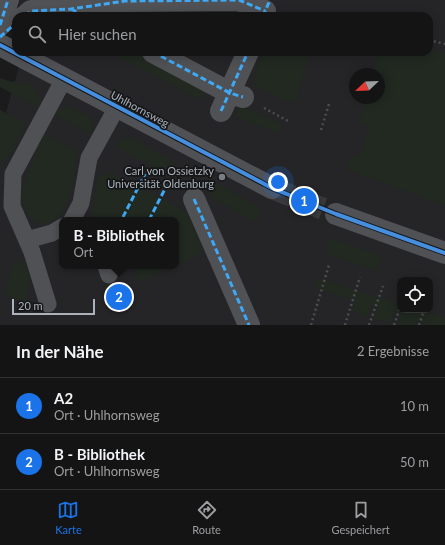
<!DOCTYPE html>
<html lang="de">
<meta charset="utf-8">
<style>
body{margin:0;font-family:Lato,sans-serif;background:#1d1d1e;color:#f1f3f6}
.controls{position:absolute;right:12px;bottom:12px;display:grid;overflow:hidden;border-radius:8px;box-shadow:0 2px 10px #0003}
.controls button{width:36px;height:36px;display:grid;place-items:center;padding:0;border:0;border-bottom:1px solid #333334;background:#141415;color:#f1f3f6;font:20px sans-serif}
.compass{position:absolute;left:349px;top:68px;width:36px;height:36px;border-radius:50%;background:#141415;box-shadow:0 2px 10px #0003;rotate:247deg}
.scale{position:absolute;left:12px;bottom:10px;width:83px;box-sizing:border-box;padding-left:4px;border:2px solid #adb3bc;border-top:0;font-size:11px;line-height:14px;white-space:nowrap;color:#adb3bc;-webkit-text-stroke:3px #151618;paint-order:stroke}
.you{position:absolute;left:278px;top:182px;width:14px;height:14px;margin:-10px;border:3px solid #fff;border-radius:50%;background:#1a73e8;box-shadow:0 0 0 6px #1a73e833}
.badge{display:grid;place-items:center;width:26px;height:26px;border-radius:50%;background:#1a73e8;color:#fff;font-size:13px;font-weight:700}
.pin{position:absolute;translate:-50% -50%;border:2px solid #fff;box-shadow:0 1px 4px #0006}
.popup{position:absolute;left:59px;top:217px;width:120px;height:52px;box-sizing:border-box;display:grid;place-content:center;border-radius:8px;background:#141415;filter:drop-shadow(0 1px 3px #0005);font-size:13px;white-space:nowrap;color:#9d9ea0}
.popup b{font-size:15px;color:#f1f3f6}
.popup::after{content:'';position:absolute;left:50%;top:100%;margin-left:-8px;border:8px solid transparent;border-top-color:#141415}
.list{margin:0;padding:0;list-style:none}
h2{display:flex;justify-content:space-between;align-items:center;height:52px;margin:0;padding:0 16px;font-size:17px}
h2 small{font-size:13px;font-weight:400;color:#9d9ea0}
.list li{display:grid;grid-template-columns:26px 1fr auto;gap:12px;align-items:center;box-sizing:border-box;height:56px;padding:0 16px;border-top:1px solid #333334}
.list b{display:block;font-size:15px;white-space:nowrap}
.list p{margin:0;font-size:13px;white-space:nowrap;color:#9d9ea0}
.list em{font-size:13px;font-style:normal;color:#9d9ea0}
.icon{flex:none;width:22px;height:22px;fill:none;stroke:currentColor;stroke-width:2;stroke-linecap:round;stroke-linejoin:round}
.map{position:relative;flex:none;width:445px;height:325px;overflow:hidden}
.search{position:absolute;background:#141415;box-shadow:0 2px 10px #0003;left:12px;right:12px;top:12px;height:44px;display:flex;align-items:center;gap:10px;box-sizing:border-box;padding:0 14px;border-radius:12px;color:#9d9ea0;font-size:15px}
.sheet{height:164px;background:#141415}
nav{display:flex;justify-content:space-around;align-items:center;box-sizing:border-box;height:56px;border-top:1px solid #333334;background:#141415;font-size:11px;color:#9d9ea0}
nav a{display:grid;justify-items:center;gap:2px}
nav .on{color:#1a73e8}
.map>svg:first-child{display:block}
.built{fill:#252528;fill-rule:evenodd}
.green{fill:#212921}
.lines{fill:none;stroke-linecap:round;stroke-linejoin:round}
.minor-tunnel{stroke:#38393c;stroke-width:22;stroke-dasharray:22 11;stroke-linecap:butt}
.path{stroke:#4b4d4f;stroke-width:2.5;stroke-dasharray:2 3;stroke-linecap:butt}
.service{stroke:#4f5155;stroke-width:17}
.pedestrian{stroke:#4f5155;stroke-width:22}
.minor{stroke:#4f5155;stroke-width:22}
.quiet{stroke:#3fa9f5;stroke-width:3;stroke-dasharray:6 3;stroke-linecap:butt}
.cycleway-casing{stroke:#151618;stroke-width:6}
.cycleway{stroke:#468fdf;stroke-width:4}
.poi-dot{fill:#7a7e84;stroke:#151618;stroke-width:1.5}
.labels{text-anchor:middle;stroke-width:3.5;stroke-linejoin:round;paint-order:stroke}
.street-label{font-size:11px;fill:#adb3bc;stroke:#151618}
.poi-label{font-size:11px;fill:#adb3bc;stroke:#151618;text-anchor:end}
</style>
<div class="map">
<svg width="445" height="325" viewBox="0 0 445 325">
<rect width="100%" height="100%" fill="#1b1b1c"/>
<!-- built -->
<path class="built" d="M10,0H445V325H0V110L6,113L23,52H429V16H32L33,12ZM355,74H379V98H355ZM62,220H176V266H62ZM400,280H430V310H400Z"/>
<!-- green -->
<path class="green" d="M429,50L445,54V205L347,170L352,155L357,157L361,154C364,145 370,132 366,124L360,122L367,98H379V74H373L379,52H429Z
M109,52H141L207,89L201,100Z
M262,52H310L295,103L287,101L252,85Z
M0,78C11,83 18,82 30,84L39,95V108L0,87Z
M70,106L89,116L94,125L90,134L55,115L60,109Z
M239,106L282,124L279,134L235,116Z
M0,110L26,124L11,155L0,162Z
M43,133L78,151C74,172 72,226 42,223C29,221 24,207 20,196Z
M129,137L174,162L171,175L115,147L119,141Z
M111,173L187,212L204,252L176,265V220H92L97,177Z
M206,177L261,208L257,222L214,199L207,190Z
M330,238L382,256L377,270L326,254Z
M18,262H25L32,277L27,288L26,301L5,295L12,267Z
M132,266H173L140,281Z
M317,278L400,304V310H421L445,317V325H423L424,323L417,321L416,325H399L398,324L401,315L394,313L391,323L374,318L377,307L372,305L368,316L352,311L356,300L313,288Z"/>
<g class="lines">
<!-- minor-tunnel -->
<path class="minor-tunnel" d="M272,188L336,214"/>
<!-- path -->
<path class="path" d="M429,40L445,44
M264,108L290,122
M321,130L329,104
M311,325L329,265
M345,325L360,277
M369,325L383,286
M394,325L400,308
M419,325L424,310"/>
<!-- service -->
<path class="service" d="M72,220L81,203L89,158L117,107
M27,240L52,233L62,227
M106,266L109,275
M48,304L32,252L12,206L13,174L64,79"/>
<!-- pedestrian -->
<path class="pedestrian" d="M25,16L31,11L71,9L125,1L239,0L265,11
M0,25L8,0
M153,52L230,93L243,97
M221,111L248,52
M194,199L249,325"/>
<!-- minor -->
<path class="minor" d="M0,45L272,188
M336,214L445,253"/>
<!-- quiet -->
<path class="quiet" d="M71,9L85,16
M25,16L31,11L71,9L125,1L239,0L265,11
M263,16L270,0
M0,25L8,0
M0,37L16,23
M153,52L230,93L243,97
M221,111L248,52
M194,199L249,325
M123,217L145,174
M149,220L167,185"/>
<defs>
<path id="cycleway" d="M0,45L272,188L336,214L445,253"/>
</defs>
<!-- cycleway casing -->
<use href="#cycleway" class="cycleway-casing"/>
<!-- cycleway -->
<use href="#cycleway" class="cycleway"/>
</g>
<!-- markers -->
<circle class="poi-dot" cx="222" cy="177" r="4"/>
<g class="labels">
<!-- street labels -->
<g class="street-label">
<text transform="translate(140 109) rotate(28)" y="4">Uhlhornsweg</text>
</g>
<!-- poi labels -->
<g class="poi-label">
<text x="214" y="175">Carl von Ossietzky<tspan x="214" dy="13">Universität Oldenburg</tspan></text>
</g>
</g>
</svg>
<div class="controls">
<button><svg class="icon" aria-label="locate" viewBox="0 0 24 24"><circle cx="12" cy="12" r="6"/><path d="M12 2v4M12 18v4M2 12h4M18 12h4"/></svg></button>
</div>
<svg class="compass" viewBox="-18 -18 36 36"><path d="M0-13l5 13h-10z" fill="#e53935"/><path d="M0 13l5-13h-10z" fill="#9d9ea0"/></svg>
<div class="scale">20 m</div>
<div class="you"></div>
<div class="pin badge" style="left:304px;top:201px">1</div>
<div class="pin badge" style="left:119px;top:297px">2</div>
<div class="popup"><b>B - Bibliothek</b>Ort</div>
<div class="search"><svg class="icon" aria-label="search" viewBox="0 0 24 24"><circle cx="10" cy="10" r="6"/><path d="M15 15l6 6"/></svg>Hier suchen</div>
</div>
<section class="sheet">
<h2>In der Nähe<small>2 Ergebnisse</small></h2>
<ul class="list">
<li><span class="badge">1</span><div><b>A2</b><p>Ort · Uhlhornsweg</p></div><em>10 m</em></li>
<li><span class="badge">2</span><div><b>B - Bibliothek</b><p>Ort · Uhlhornsweg</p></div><em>50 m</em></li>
</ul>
</section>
<nav>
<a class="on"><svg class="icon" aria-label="map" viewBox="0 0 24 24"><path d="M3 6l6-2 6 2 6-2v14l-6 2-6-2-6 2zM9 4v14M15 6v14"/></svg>Karte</a>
<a><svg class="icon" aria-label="directions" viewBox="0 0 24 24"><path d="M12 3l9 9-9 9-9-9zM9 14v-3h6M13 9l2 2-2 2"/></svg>Route</a>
<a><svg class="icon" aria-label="saved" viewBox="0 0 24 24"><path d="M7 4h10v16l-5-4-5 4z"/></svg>Gespeichert</a>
</nav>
